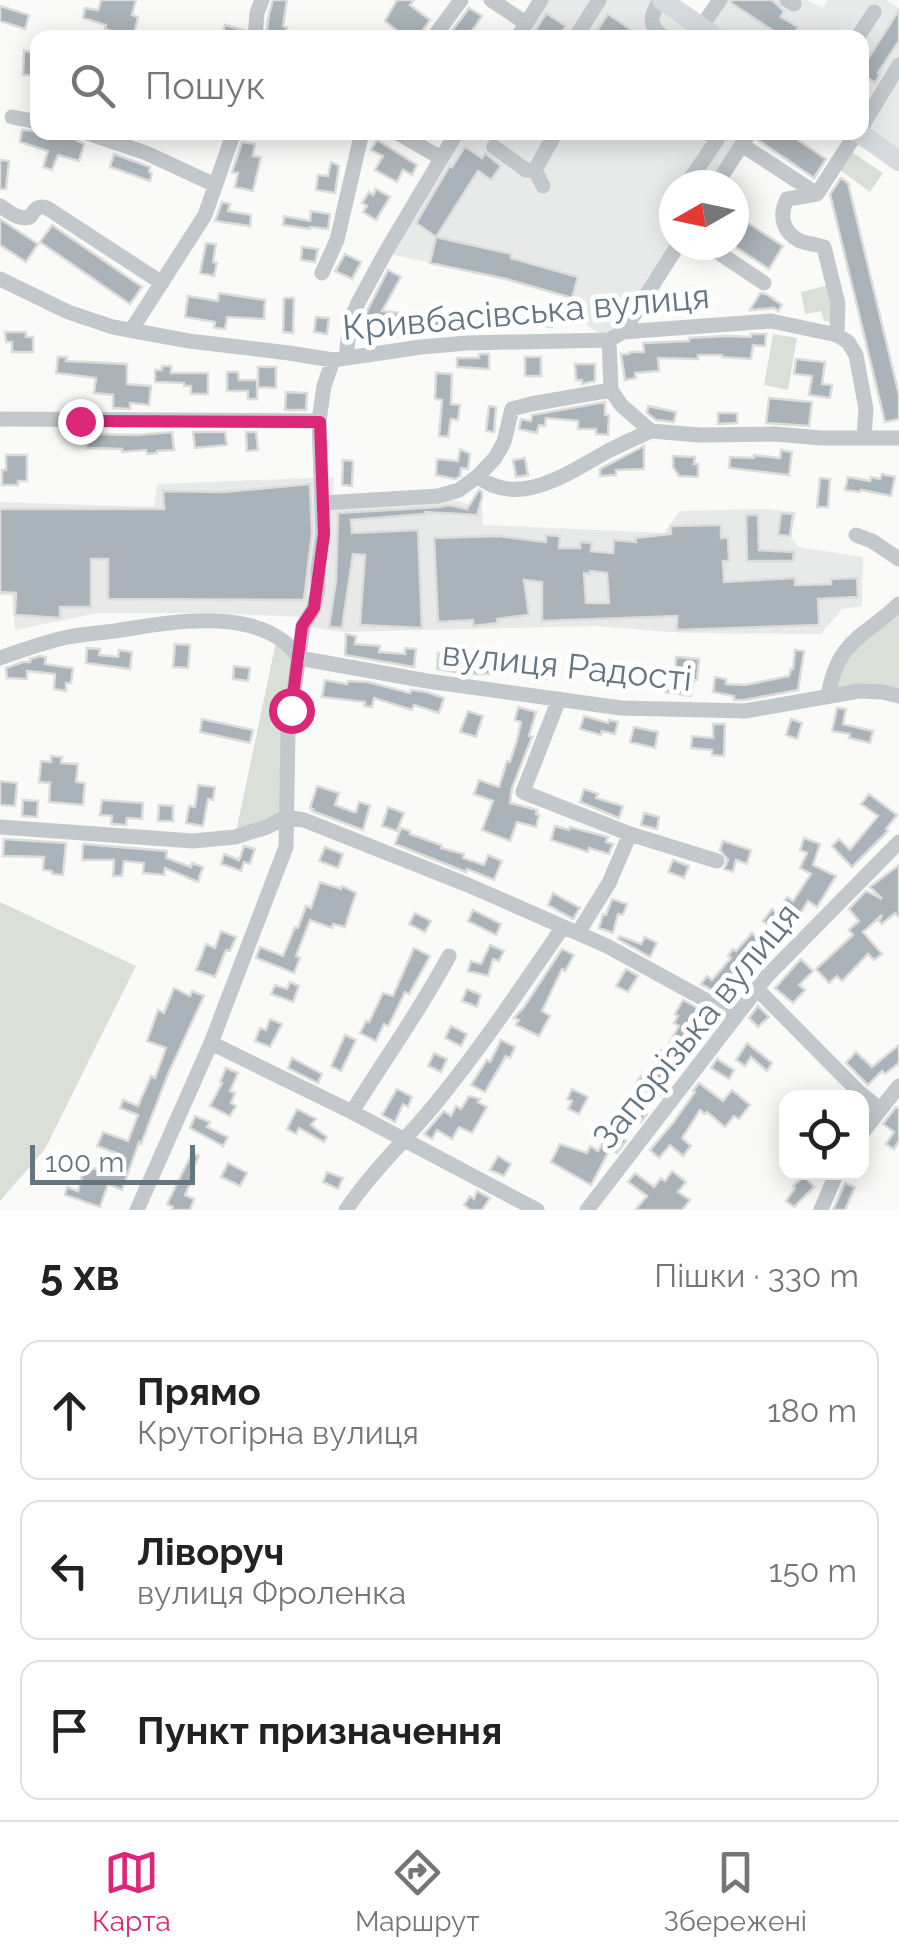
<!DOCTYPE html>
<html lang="uk">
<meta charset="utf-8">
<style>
body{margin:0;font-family:Raleway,sans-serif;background:#f2f2f2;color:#222}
.controls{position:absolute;right:30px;bottom:30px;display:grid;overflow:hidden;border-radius:20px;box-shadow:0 5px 25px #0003}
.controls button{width:90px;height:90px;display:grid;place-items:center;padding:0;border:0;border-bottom:2px solid #e0e0e0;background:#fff;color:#222;font:50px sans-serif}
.compass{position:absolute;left:659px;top:170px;width:90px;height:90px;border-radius:50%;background:#fff;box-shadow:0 5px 25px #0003;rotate:261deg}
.scale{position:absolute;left:30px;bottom:25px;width:165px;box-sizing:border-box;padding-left:10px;border:5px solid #657683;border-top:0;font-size:28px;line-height:35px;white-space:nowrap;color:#657683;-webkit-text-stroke:8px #fff;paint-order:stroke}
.stop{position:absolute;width:30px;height:30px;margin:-22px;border:8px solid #db2777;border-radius:50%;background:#fff}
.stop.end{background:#db2777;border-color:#fff;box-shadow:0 2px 10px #0008}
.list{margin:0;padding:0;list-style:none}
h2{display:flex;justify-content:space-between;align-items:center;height:130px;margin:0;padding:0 40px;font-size:42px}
h2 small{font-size:32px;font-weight:400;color:#767676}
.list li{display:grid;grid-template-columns:65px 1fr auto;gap:30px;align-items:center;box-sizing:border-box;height:140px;margin:0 20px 20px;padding:0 20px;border:2px solid #e0e0e0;border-radius:20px}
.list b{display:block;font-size:38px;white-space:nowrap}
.list p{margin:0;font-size:32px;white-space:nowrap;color:#767676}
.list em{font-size:32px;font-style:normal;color:#767676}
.icon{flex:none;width:55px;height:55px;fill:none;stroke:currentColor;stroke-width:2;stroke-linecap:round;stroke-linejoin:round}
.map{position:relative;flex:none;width:899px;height:1210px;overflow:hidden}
.search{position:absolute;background:#fff;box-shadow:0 5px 25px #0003;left:30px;right:30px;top:30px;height:110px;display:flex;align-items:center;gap:25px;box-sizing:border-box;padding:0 35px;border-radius:20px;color:#767676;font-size:38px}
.sheet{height:610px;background:#fff}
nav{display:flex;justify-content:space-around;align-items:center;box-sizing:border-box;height:140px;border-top:2px solid #e0e0e0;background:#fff;font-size:28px;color:#767676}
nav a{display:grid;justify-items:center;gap:5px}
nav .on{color:#db2777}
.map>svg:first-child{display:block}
.built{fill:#e8e9e9}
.green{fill:#dadfd7}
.building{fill:#aab3b9;stroke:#dcdcda;stroke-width:2.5;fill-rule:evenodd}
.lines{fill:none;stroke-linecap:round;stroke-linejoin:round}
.minor{stroke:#c3c8cc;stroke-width:15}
.major{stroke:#d6dbdf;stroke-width:20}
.route{stroke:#db2777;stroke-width:12}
.labels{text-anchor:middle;stroke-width:10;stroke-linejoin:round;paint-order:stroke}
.street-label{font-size:35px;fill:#657683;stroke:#fff}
</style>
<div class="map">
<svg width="899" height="1210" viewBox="0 0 899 1210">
<rect width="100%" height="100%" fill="#fafaf8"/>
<!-- built -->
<path class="built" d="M541,0H662L701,27L720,0H807L823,8L828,0H886L899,8V161L862,132V38H517Z
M457,133H750L716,185H674V245L609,340L566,311L571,298L513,281L385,253Z
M334,477L333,496L436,495L482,508L483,525L664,533L680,511L765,509L796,512L791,537L798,547L863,557L862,606L842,609L821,634L685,633L593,626L342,632L303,626L306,617L207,613H98L15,630L12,595H0V502L154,507L157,484Z"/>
<!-- green -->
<path class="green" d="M852,152L883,173L870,192L840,170Z
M833,284L837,323L824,321L821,311L805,314L801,292Z
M773,334L797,338L788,390L764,385Z
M899,604V696H828L834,672Z
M277,637L299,658L286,817L235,837Z
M0,902L136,966L45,1149L0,1201Z"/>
<!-- building -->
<path class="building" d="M101,0H136L132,15L138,17L133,38L105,29L106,25L83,18L85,8L98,10Z
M273,0H287L283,26L287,27L286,30L304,34L303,38L266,37L269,14Z
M397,0H414L410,5L430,20L417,38H397L400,33L385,21Z
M731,0H772L784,11L781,17L798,27L792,38H787L772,30L731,3Z
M0,6L29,15L25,29L0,21Z
M469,8L482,16L467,38H447Z
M899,10V41L878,73L880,74L875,83L869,79L862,90V68Z
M546,13L566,26L559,38H531Z
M608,14L643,38H592Z
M225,25L244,30V38L222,36Z
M24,51L36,52L35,75H23Z
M22,130L47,132L65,138V132H73L76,140L84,144L79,161L58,155L52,170L43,167L48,151L20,142Z
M761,132H786L826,159L814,178L758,140Z
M377,140L417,165L412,175L403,170L397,182L375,170L383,156L371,150Z
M242,142L255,144L253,156L261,157L253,191L235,187L238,173L232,172Z
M465,147L482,158L485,153L501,166L491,180L478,171L436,237L416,223L450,165L452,167Z
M114,154L150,167L149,172L152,173L150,181L110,167Z
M0,160L9,161L6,189H0Z
M331,162L339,166L335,193L316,190L318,175L328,176Z
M841,178L848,183L899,395V419L885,422L830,194Z
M376,189L390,197L376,220L363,212L367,206L362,203L369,192L373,195Z
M222,202L230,204L228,211L251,215L250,226L215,221Z
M311,211L330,214L328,229L310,227V229L283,225L284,216L310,221Z
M734,214L783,246L769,269L734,246Z
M0,219L38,244L26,262L0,245Z
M52,225L142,287L130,304L40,242Z
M436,237L511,254V258L578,277L572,298L506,279L430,263Z
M206,243L216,244L213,262L217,263L214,276L200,273Z
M302,247L318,249L315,262L301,260Z
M345,254L361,262L352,279L335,271Z
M388,270L401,277L382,311L409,314L407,331L400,337L378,334L380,322L365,315Z
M219,293L265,300L264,319L227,317L225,329L214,328L215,322L185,317L188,296L218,301Z
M760,293L766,294L782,305L778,311L774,308L750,310Z
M284,298H294L293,333L283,332Z
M540,309L554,311L552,327L539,325Z
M428,310L446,311V327L427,326Z
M316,317L329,318L327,334L314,332Z
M5,332H26V337H33V352H12V342H6Z
M751,334H766L765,346L753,345L751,359L722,357V355H698V359L658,358L659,371L635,373L636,378L625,380L621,354H629V352H644L643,343L689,341V338L726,336L751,337Z
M479,354H489V369L457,367V358H479Z
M58,357H67L66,361L127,364V384L151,386L149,405L130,403V409L113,408V395L94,393L96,378L56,373Z
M525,357H541V376H525Z
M796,359L825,362L822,384L832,385L830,398L809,395L812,376L794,374Z
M575,364H595V381L582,384V380H576Z
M162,366H171V373H208V394H191V386H184V383L155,382V370H162Z
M258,367H276V388L258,387Z
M227,372H238L239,380H257V399H248V391H227Z
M436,373L452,374L451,404L460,405L458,420L451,419L448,437L439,436L442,400L435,399Z
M286,392L307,393L306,410H285Z
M769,398L812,402L809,426L766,423Z
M605,402V415H609L608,435L596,434V429H578V421L546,418L545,426L539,425L537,433L519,429L521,419L531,421L532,415Z
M489,406L496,407L494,432L486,431Z
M648,406L676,412L674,422L656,420L647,413Z
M718,413H737V423L718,424Z
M172,432L174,450L157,451V453L147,454L146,450L122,452V449L87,448V434L137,435Z
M193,432H225L227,445L195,448Z
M246,432H256L258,450L247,451Z
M644,446V469L616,470V475L600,476V469Z
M460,449L470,454L468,469L461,468L460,476L455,479L436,475L437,459L458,461Z
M781,450L792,452L789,475L729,468L730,457L754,458V455L780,458Z
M6,455H27V481H18V485H2V470H6Z
M673,456L695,457L694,464H698V477L679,476L673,467Z
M525,458L528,475L516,477L513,460Z
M343,460L353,461L352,486L342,485Z
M882,474L895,477L891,496L861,490L860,492L845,490L848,477L870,481L871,477L880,479Z
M820,478L830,479L828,507H817Z
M310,484L312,533L304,600L108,599V559H91V607H60V618L15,615L16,593L0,592V509H164L163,491L224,492Z
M479,490L482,492V498L477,515L425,512V514L351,520L352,533L418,530L422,628L360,625L365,555L353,554L342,628L329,627L336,581L338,513L439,507L449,505L467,509Z
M781,513L793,514L790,536L778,535Z
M746,515H758L759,550L794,552L793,561H747Z
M721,525V538H728L729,561H723L724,582L795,578V585L831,584V579L857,578L858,597L818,599L819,625L677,630V616L542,621V582L524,580L529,615L497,619L498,623L473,626V620L438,622L434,538L499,536L546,542V535L560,536L559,548H580V542L592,543L591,551L613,553L614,540L636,542L635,538L671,534V526ZM590,571L607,573L609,603H586L584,573L590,574Z
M346,634L356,636L355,644L380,646L379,652L405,654V648L416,649L414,667L345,655Z
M175,644L190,645L188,668L173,667Z
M87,648L100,649L99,655L118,657L119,650L132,652L130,669L86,663Z
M795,650L804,651L798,690L744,700H734V696L713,692L715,677L726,679V684L745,685L789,676L791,669H793Z
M438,653L480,658V655H503V674H466L437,669Z
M40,656L46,657L45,664L73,668L71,683H66V691L54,689L55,674L27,671V679L7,678L6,668L23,662H30V659Z
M676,657L699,659L697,680H694L691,696L665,692L666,680L674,682Z
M529,658L549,659L548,679L528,678Z
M234,666L250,668L248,681L233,679Z
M325,680L347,684L348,681L368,682L410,693L411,690L427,692L444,698L439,713L414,705L412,710L374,698L372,707L364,706L365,702L322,697Z
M518,707L536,712L529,736L532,737L512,788L510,803L537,810L536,814L539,815L536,827L517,822L510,841L482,830L493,801L474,794L479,780L499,787L507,761L510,762L517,740L521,722L515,720Z
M837,708L846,709L843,724L873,731L870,743L849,738L850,734L832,731Z
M468,711L483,716L476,737L460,732Z
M584,716L608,723L609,720L618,722L615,734L602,731L601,735L580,729Z
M202,719L253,730L250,743L200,732Z
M791,719L802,723L797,739L786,735Z
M713,724H725L724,756L712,755V750L691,748L692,736L713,738Z
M634,727L658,732L655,748L630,742Z
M51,756L62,757L61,763L78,764L76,782L85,783L83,805L49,802L50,783L39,782L41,761L51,762Z
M0,781L17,783L15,806L0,805Z
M198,785L215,787L213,800L208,799L203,826L186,823L189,806L195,807Z
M317,786L339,793L335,805L353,812H356L359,802L370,805L363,830L312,811L313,809L310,808Z
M584,789L598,794L596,798L623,806L619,818L580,802Z
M869,794L897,815L886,829L888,831L852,867L832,846L839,839L850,850L878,816L861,804Z
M23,800L38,801L37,817L22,816Z
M102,800L143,803L142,819L127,818L126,825L111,824L112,816L100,815Z
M159,805L173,806V821H158Z
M388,807L404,813L397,831L382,826Z
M644,813L659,817L657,829L641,825Z
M555,826L569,830L570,827L596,834L608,837L606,842L613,844L609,854L589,848L588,852L551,840Z
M401,828L410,831V834L441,845V848L464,854L463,858L484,865L488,855L502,861L494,880L467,869L466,872L395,844Z
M804,838L820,844L813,865L836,876L817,907L808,901L785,938L763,921L772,909L777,913L787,897L793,901L811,874L800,868L807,853L800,850Z
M4,839L66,843L63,875L52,874V871L43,870L44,857L3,856Z
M723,841L751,850L747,864L736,860L733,872L724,869L728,860L720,850Z
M83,844L167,851L166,858L191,867L192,863L203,867L198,882L165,868L164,875L143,873L144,863L124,861L122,876H113L114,860H82Z
M244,846L255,849L250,864L244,862L241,871L221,864L224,854L239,860Z
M325,847L343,854L338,868L319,861Z
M673,860L689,866L684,878L668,872Z
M899,865V917L895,913L882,924L879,921L882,915L863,932L882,954L874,960L868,954L842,981L837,976L829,983L816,969L853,935L849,930L859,921L849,909L866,891L882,899L870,887Z
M320,882L341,889L342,886L356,893L345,927L333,924L332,928L310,920L296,956L300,958L294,973L256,958L260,947L283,956L295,927L298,928L306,906L311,908Z
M553,893L580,908L573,919L548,905Z
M612,899L627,904L623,915L618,914L613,933L599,928L603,914L606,915Z
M473,910L501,924L496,935L468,921Z
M415,913L431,921L425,932L409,924Z
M221,931L236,937L230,951L226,950L215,977L196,970L206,944L215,948Z
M752,933L765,945L722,996L701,984L707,976L712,980L731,958L728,956L733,949L736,951Z
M619,936L641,944L645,937L657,943L650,957L618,939Z
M490,945L504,951L499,961L493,959L488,976L468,971L471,961L481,964Z
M414,948L430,956L409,994L405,992L393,1017L388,1026L384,1024L376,1041L360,1033L366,1021L369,1022L383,993L393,996Z
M562,949L574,955L565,971L562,969L542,1011L550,1016L539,1036L516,1025L519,1020L514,1018L524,1007Z
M801,959L813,971L799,985L805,990L793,1003L775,988Z
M626,969L638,976L628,992L616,986Z
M290,982L299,986L293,1002L271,994L275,985L287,989Z
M174,988L190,996L192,991L204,996L168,1074L141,1144L139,1142L122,1190L108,1184L100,1207L65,1195L67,1187L78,1191L84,1166L112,1173L119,1154L97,1146L103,1132L128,1141L138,1115L120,1108L123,1100L138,1106L151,1076L155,1078L166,1048L147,1041L158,1010L164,1013Z
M467,989L481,995L477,1007L462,1001Z
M683,1000L705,1012L701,1019L708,1023L690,1053L687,1052L675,1074L666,1069L657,1086L663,1089L658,1098L635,1085L641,1076L648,1081L657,1064L654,1063L661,1050L664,1052L679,1026L674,1023L678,1016L675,1014Z
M758,1006L769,1017L758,1027L749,1018Z
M270,1019L282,1024L270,1047L255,1041L260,1028L266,1030Z
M451,1026L467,1034L461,1046L445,1038Z
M345,1035L356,1040L341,1071L331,1066Z
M501,1040L515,1047L510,1058L506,1056L485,1092L471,1085L487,1060L490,1062Z
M747,1043L772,1063L767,1071L751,1057L745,1066L736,1060Z
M899,1045V1063L885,1074L882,1071L868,1085L846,1063L856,1052L872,1067Z
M434,1053L447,1059L441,1072L428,1066Z
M292,1058L322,1074L318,1083L288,1068Z
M717,1059L734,1070L729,1079L711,1068Z
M226,1068L238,1073L230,1091L235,1093L231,1103L236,1106L230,1116L210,1106L222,1083L220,1082Z
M699,1083L723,1101L732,1090L750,1105L739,1119L734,1116L725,1127L707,1112L705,1114L700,1110L682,1138L691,1146L683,1156L670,1145L659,1158L650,1150L673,1123L695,1092L693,1091Z
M397,1089L412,1097L408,1107L403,1104L395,1122L382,1115Z
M572,1089L588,1097L579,1114L568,1109L572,1101L567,1099Z
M469,1096L480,1099L478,1102L487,1107L472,1133L459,1127L452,1139L437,1130L432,1139L424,1134L444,1111L451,1116L456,1106L461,1109Z
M628,1102L647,1114L641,1122L623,1111Z
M896,1107L899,1109V1141L894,1149L886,1144L894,1132L883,1124Z
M297,1109L316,1119L311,1125L327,1137L324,1142L299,1128L296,1134L287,1129Z
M195,1116L210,1122L207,1127L228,1137L223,1146L190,1128Z
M609,1132L626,1141L617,1153L610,1149L591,1185L551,1162L560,1144L587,1153L590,1146L598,1151Z
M192,1153L199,1156L191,1174L194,1175L185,1195L194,1199L190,1210H172L173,1207L167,1204Z
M498,1156L511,1164L504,1176L490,1170Z
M228,1163L247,1173L240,1186L221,1177Z
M672,1171L686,1182L678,1192L690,1200L682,1210H635L647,1196L628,1182L635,1173L654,1187L661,1178L665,1181Z
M327,1172L343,1178L338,1189L323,1182Z
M804,1176L814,1187L794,1207L786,1201L795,1188L793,1186Z
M845,1183L855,1187L845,1210H833Z
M477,1191L490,1198L482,1210H471L464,1205L470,1196L474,1199Z"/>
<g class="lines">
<!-- minor -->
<path class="minor" d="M491,0L526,23
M660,0C650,17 647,25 665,38
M787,0L794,4
M701,27L720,0
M255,38L257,13L262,0
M433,38L461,0
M517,38L541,0
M575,38L599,0
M857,38L874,12
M12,117L38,122
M862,126L899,65
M84,132L146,153L215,185
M396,132L441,158
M742,145L817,194L857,132
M494,147L526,170H535L543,186
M535,170L556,132
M686,185L717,140L707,132
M716,185L750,132
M817,194L787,199C779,215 782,232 800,241C808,244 816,244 824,247L838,304L837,335
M673,205L674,203
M0,206C10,212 18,220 30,217C35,209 38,205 47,208L162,283
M707,245L764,283
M322,273L337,240L362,132
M0,279L68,312L113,327L189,341L289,353L333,360L421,347L467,343L609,340L623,332L771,321L837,335L848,342L856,355L866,409L864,437
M132,329L205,215L234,132
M623,332L678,245
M609,340L611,390
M346,358L350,322L358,303L385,253L457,132
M0,419L319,421
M478,476C517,510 572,471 608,451C622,444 637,437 651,431
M323,503L438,496L459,490L478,476L495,458L504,442L512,409L531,404L611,390L621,405L651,431L699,435L775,434L822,438H899
M856,535L872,541L899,559
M0,658C22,650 45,642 68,637C83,634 99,633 115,631C169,622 263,604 299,658L427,681L621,708L745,711L859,691L882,692L899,696
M828,696C838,639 862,639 899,604
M559,699L523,792L630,834L717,861
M0,827L193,841L235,837L267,827L286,817L304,820L468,885L607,946L735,1016
M578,933L609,883L630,834
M757,989L859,1092L880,1109
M211,1043L352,1112L537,1210
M352,1112C384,1060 420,1011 449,956
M862,1133L899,1086
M137,1210L211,1043L286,847L288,734L303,626L314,608L318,588V569L323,534L319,421L324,386L333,360
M346,1210C372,1171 406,1140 436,1103C482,1047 522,986 563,927
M587,1210L767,976L899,842
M821,1210L837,1172"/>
<!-- major -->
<path class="major" d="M662,0L717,38
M858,132L899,161"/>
</g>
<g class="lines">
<!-- route -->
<path class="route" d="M80,421L320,422L324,534L314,608L302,626L291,710"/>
</g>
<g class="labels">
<!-- street labels -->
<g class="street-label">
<text transform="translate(526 312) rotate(-5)" y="12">Кривбасівська вулиця</text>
<text transform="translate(567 666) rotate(6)" y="12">вулиця Радості</text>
<text transform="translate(696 1026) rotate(-51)" y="12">Запорізька вулиця</text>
</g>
</g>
</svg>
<div class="controls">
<button><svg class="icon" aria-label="locate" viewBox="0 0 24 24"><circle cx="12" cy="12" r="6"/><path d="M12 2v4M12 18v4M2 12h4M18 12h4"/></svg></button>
</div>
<svg class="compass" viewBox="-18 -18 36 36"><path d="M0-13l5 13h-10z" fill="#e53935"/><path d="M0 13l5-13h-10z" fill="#767676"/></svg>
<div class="scale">100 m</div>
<div class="stop" style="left:291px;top:710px"></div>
<div class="stop end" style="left:80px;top:421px"></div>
<div class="search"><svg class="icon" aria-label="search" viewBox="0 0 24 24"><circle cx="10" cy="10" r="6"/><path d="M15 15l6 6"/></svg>Пошук</div>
</div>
<section class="sheet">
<h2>5 хв<small>Пішки · 330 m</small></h2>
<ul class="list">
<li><svg class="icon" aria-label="ahead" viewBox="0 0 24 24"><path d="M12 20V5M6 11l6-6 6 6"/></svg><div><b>Прямо</b><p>Крутогірна вулиця</p></div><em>180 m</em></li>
<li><svg class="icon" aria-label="left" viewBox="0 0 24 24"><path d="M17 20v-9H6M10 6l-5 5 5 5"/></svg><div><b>Ліворуч</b><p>вулиця Фроленка</p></div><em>150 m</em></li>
<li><svg class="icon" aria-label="arrive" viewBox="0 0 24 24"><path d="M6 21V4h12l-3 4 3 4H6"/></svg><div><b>Пункт призначення</b></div></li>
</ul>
</section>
<nav>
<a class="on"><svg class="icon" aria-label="map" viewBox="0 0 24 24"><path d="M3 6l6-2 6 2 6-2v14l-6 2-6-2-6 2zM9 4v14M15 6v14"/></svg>Карта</a>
<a><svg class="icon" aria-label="directions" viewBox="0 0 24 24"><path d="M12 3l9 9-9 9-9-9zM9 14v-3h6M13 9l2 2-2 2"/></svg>Маршрут</a>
<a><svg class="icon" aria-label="saved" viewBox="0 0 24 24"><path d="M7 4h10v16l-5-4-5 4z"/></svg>Збережені</a>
</nav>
